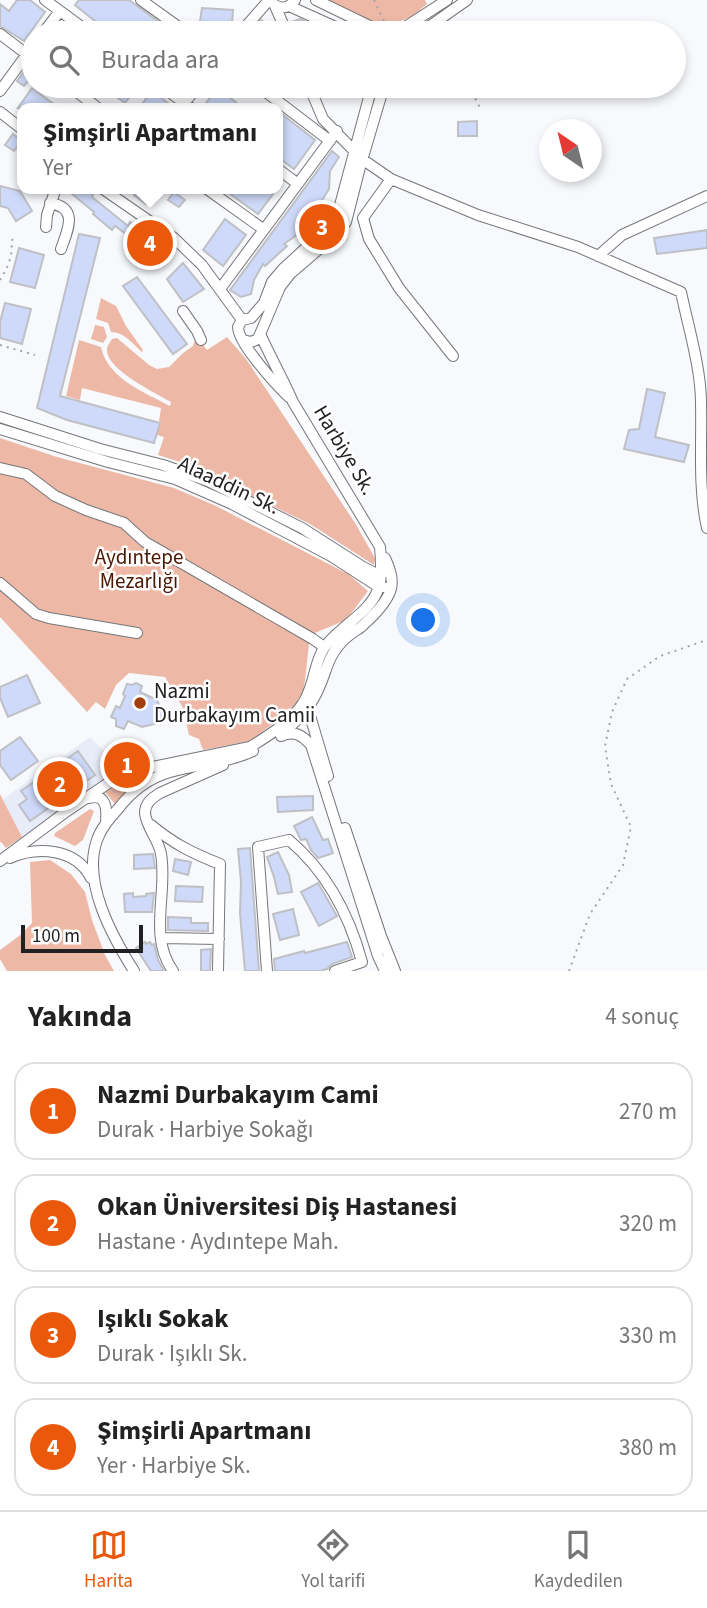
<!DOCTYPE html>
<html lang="tr">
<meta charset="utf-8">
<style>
body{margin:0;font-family:"Source Sans 3",sans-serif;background:#f6f6f6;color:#222}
.compass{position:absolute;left:539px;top:119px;width:63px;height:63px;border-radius:50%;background:#fff;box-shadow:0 4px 10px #0003;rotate:325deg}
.scale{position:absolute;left:21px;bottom:18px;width:122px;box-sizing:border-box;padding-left:7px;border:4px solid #212123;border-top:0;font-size:19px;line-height:24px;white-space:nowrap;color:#212123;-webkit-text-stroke:5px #fff;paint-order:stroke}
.you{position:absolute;left:424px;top:621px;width:24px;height:24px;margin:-18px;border:5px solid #fff;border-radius:50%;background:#1a73e8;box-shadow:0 0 0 10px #1a73e833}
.badge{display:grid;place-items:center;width:46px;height:46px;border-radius:50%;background:#ea580c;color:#fff;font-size:23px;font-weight:700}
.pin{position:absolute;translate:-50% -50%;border:4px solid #fff;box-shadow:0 2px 7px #0006}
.popup{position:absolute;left:17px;top:103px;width:266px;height:91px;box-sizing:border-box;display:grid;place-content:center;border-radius:14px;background:#fff;filter:drop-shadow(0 2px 5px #0005);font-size:23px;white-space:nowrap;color:#767676}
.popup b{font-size:26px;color:#222}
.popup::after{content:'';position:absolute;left:50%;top:100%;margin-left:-14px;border:14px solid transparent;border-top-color:#fff}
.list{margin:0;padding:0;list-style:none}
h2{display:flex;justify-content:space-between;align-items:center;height:91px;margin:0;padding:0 28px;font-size:30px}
h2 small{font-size:23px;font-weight:400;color:#767676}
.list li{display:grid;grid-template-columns:46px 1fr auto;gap:21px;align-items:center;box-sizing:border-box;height:98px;margin:0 14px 14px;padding:0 14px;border:2px solid #e0e0e0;border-radius:21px}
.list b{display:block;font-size:26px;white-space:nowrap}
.list p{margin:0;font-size:23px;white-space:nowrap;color:#767676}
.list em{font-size:23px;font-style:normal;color:#767676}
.icon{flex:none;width:38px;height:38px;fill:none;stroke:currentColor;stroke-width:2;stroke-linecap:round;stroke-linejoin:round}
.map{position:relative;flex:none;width:707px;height:971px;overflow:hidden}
.search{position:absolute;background:#fff;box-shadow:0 4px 10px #0003;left:21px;right:21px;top:21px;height:77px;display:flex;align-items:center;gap:18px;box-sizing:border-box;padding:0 24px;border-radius:38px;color:#767676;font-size:26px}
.sheet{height:539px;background:#fff}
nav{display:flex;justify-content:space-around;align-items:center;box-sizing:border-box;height:98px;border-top:2px solid #e0e0e0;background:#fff;font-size:19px;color:#767676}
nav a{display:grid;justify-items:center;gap:4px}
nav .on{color:#ea580c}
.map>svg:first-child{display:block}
.built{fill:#e8ecf8}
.green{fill:#edb9a6}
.building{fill:#cfdafa;stroke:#bec0c4;stroke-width:2}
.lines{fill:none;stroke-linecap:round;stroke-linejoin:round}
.minor-casing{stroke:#75767a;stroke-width:12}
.path{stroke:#a4a5a8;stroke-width:2;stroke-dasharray:2 5;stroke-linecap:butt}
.minor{stroke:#fff;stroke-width:10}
.poi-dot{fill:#a33e0e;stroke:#fff;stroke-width:2.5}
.labels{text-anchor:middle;stroke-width:5;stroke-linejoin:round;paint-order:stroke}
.street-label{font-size:21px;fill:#212123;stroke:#fff}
.park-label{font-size:21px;fill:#4a1701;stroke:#fff}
.poi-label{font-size:21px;fill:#212123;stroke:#fff;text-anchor:start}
</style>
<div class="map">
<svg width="707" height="971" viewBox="0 0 707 971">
<rect width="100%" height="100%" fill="#f7f9fd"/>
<!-- built -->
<path class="built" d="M90,737L106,753L103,780L22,837L3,799Z"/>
<!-- green -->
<path class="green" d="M326,0H425L427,4C422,8 416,14 410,17C380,33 352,14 326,0Z
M101,298L116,306L126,326L143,350L142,352C133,344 124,332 111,332L108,323L96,319Z
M95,325L104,327L107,337L103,343L91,339Z
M196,336L207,350L227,337L246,359L355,523L375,558L374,565L310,524L183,463L158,455L164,437L157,435L160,422L159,421L161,408L82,388L80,400L66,396L79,340L101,347C108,379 144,392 170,406L171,402C156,393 105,369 107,349C107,346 111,341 112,339L117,338L149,365L157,369L169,367L183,353L193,346Z
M0,438L57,457L174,488L214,505L348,574L368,591L346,620L310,635L304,689L296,703L282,717L250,741L203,750L199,739L189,735L183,708L165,677L129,673L116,685L105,709L96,702L87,712L0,617Z
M154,774C138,783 126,790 115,804L105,792L129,780Z
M0,794L22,837L6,848L1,842H0Z
M90,809L94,811L83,840L75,846L54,836L55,833Z
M50,860L71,874L85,892L92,920L105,955L114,971H7L0,959V950L19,936L32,923L30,862Z"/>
<!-- building -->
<path class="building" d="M17,0H30L45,12L24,41L0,26V4L9,11Z
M79,0H129L174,33H110L75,5Z
M202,8L233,10L232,24L224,29L205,27L200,21Z
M300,19L308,23L311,31L305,33H295L291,22Z
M261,20L273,29L270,33H259L254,29Z
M62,22L66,26L77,33H53Z
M26,69L33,75L24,86L17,81Z
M101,86H138L125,103Z
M32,88L59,108H18Z
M218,88L243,108H212L206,103Z
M152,91L172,106V108H139Z
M278,111L315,140L294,169L278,157Z
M477,121V136H458V122Z
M13,134L22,141L14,151L5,145Z
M332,151L339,157L330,171L329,189L321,202L323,204L301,232L284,244L287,246L265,266L263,264L254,280L251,294L241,297L230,290Z
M0,186L20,191L32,211L16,221L8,208L0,206Z
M66,189H86L93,195L92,197L128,226L130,222L162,242L153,254L115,226L112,230L93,214L94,212Z
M138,189H157L146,204L134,195Z
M223,189H266L273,194L258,214Z
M174,192L185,200L179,207L168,200Z
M225,219L246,235L223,266L203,250Z
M707,230V248L657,254L654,238Z
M79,234L100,238L60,396L160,423L154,443L67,420L37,408Z
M19,248L44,255L35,288L10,282Z
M183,263L204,289L183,302L167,279Z
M137,277L187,344L173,354L123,286Z
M5,303L31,309L22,344L0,338V322Z
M647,389L665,393L655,437L689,445L684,462L624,449L629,430L639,429Z
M27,675L40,703L8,717L0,698V687Z
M136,683L142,686L140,692L157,700L163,714L159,723L142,727L128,721L124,729L116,726V719L111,717L116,706L120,708L125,696L123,694L127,684L132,685Z
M20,737L38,761L11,780L0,765V751Z
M78,751L95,775L30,821L19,805L27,799L21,791Z
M313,796V810L278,812L277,797Z
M312,817L323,840L328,839L333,853L318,858L311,850L306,839L301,840L294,826Z
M250,848L259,971H245L240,913L241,882L238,849Z
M278,852L289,875L292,892L278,894L274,877L267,857Z
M153,854L155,868L134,869V855Z
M175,859L191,862L188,875L173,871Z
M318,883L337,916L319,926L301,892Z
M176,886L203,887L202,902L175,901Z
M133,893V897L146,896V894L154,893L152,912H125L124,894Z
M293,909L299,935L280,940L273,914Z
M168,917L191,918V923H208V931L168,930Z
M145,942L146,944L150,942L152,945L154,944L158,960L164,971H151L136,948Z
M347,942L352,957L332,964L327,969L320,971H275L274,959L304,951L305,953Z
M211,949L210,971H201V950Z"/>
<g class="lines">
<defs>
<path id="minor" d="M45,0L90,33
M141,0L187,33
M270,0C277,10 288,10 295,0
M316,0L384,33
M275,6L287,33
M289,6L349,33
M43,33L60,11
M240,33L269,0
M396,33L447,0
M420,33L467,0
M0,34L33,59
M69,86L98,108
M161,86L191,108
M258,86L330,141
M309,86L323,119L362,159L391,179L478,215L578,247L681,292C688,326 701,368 701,403C702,445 698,487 707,528
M0,91L33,46
M180,108L198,86
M0,112L22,129
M278,169L298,184
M391,179L363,218L369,239L399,288L453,356
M103,189L174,238L202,265L242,320
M207,189L263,229
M50,203C79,208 68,229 61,249
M46,227L47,215L55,191
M598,256L622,235L707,196
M220,289L337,131
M183,311L197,331L201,340
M243,340L251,342L258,339L280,287L290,274L333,237L346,222L360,167L384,86
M289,397C276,385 238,343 238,327L242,320L251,318L264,303L272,282L283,269L336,220L372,86
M0,417L100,449L163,465L208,481L302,528L363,567L375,573L382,574
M0,429L108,462L175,479L232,504L331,556L379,587H383
M0,468L26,474L55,496L86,510L124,523L145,542L313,639L324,647
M0,583L36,614L49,618L137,633
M308,709L328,776
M282,733C301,718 312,706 321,683C327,668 329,656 340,644C345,637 354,632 361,627C371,618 383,607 389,594C395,582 390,569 385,558
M281,736C294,730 302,735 311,745L378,956L385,971
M89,798C107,793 107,810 106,823
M151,825C174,844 192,853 220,864L218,971
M345,828L381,936L395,971
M10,858C37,846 76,848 91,878
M0,861L67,811L107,784L119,778L153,767L250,747C268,736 292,721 303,703C306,699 308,693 310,688C315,675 316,660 324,648C330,639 339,632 347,625C379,599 384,589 380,547L293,402C283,379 271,358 261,336
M161,938L219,939
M134,971C112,936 82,882 97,840C101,828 110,818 118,809C131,792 149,778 170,772C197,764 227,763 253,751
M173,971C148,937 168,891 161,854C159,840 146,827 145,813C145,803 152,798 160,793L223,765
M267,971L258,847L289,840C327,872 349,914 362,962L335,971"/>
</defs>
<!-- minor casing -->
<use href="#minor" class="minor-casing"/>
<!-- path -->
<path class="path" d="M374,0L384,21
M469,86L481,110
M0,280C7,269 14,254 11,242L14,237
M0,345L35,355
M569,971L590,914L623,865L631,827L611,784L605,746L612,712L627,679L660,656L707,640"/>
<!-- minor -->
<use href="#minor" class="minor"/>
</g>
<!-- markers -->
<circle class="poi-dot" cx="140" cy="703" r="7"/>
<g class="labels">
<!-- street labels -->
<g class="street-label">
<text transform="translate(345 450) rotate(59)" y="7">Harbiye Sk.</text>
<text transform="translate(229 485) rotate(25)" y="7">Alaaddin Sk.</text>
</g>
<!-- park labels -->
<g class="park-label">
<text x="139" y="564">Aydıntepe<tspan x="139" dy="24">Mezarlığı</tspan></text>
</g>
<!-- poi labels -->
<g class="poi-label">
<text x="154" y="698">Nazmi<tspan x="154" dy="24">Durbakayım Camii</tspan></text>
</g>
</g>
</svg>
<svg class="compass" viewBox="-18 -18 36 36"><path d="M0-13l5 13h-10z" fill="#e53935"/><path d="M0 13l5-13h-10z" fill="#767676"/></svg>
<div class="scale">100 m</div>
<div class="you"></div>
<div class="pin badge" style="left:127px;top:765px">1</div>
<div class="pin badge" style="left:60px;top:784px">2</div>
<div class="pin badge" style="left:322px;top:227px">3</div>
<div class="pin badge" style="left:150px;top:243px">4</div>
<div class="popup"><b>Şimşirli Apartmanı</b>Yer</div>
<div class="search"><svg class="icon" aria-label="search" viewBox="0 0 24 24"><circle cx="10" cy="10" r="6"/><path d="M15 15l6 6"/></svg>Burada ara</div>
</div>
<section class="sheet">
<h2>Yakında<small>4 sonuç</small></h2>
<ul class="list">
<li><span class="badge">1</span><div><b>Nazmi Durbakayım Cami</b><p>Durak · Harbiye Sokağı</p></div><em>270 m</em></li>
<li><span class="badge">2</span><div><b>Okan Üniversitesi Diş Hastanesi</b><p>Hastane · Aydıntepe Mah.</p></div><em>320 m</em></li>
<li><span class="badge">3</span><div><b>Işıklı Sokak</b><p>Durak · Işıklı Sk.</p></div><em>330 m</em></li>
<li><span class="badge">4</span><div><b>Şimşirli Apartmanı</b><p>Yer · Harbiye Sk.</p></div><em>380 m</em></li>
</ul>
</section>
<nav>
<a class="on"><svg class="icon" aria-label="map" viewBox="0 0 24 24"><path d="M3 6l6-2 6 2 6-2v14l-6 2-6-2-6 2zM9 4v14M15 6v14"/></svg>Harita</a>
<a><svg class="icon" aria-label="directions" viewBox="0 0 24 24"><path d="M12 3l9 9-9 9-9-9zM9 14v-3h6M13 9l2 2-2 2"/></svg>Yol tarifi</a>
<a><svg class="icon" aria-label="saved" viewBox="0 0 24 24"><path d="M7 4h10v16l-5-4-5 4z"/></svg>Kaydedilen</a>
</nav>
